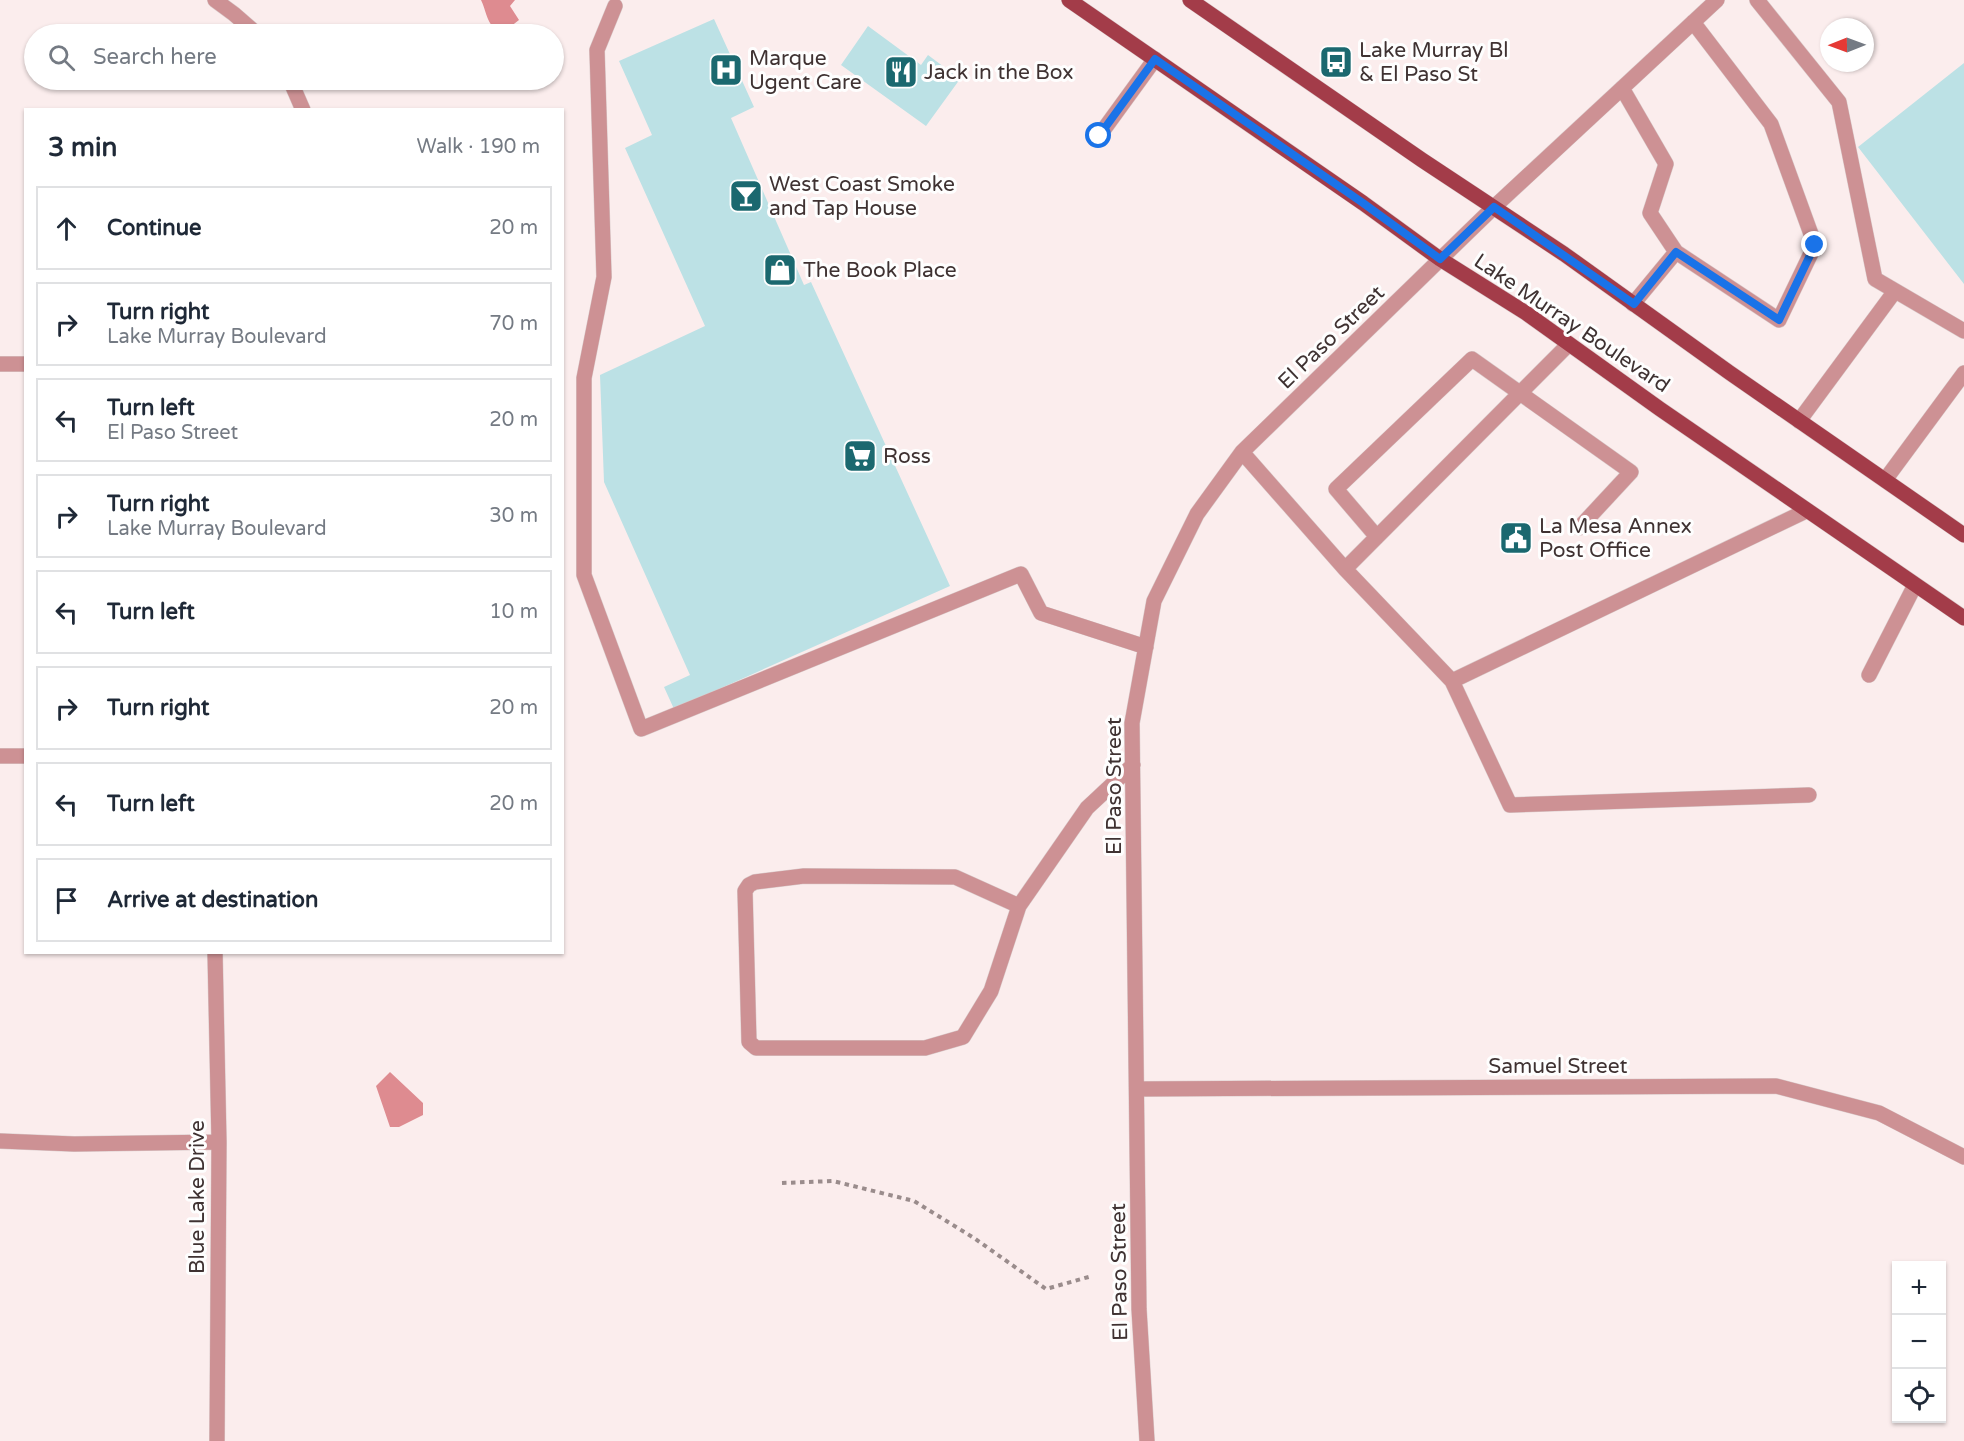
<!DOCTYPE html>
<meta charset="utf-8">
<style>
body{margin:0;font-family:"Varela Round",sans-serif;background:#f6f6f7;color:#1f2937}
.controls{position:absolute;right:18px;bottom:18px;display:grid;overflow:hidden;border-radius:0px;box-shadow:0 2px 4px #0004}
.controls button{width:54px;height:54px;display:grid;place-items:center;padding:0;border:0;border-bottom:2px solid #e0e1e3;background:#fff;color:#1f2937;font:30px sans-serif}
.compass{position:absolute;left:1820px;top:18px;width:54px;height:54px;border-radius:50%;background:#fff;box-shadow:0 2px 4px #0004;rotate:269deg}
.stop{position:absolute;width:18px;height:18px;margin:-14px;border:4px solid #1a73e8;border-radius:50%;background:#fff}
.stop.end{background:#1a73e8;border-color:#fff;box-shadow:0 2px 6px #0008}
.list{margin:0;padding:0;list-style:none}
h2{display:flex;justify-content:space-between;align-items:center;height:78px;margin:0;padding:0 24px;font-size:26px}
h2 small{font-size:20px;font-weight:400;color:#747a83}
.list li{display:grid;grid-template-columns:39px 1fr auto;gap:18px;align-items:center;box-sizing:border-box;height:84px;margin:0 12px 12px;padding:0 12px;border:2px solid #e0e1e3;border-radius:0px}
.list b{display:block;font-size:22px;white-space:nowrap}
.list p{margin:0;font-size:20px;white-space:nowrap;color:#747a83}
.list em{font-size:20px;font-style:normal;color:#747a83}
.icon{flex:none;width:33px;height:33px;fill:none;stroke:currentColor;stroke-width:2;stroke-linecap:round;stroke-linejoin:round}
.map{position:relative;flex:none;width:1964px;height:1441px;overflow:hidden}
.search{position:absolute;background:#fff;box-shadow:0 2px 4px #0004;left:24px;top:24px;width:540px;height:66px;display:flex;align-items:center;gap:15px;box-sizing:border-box;padding:0 21px;border-radius:33px;color:#747a83;font-size:22px}
.panel{position:absolute;background:#fff;box-shadow:0 2px 4px #0004;left:24px;top:108px;width:540px;height:846px;border-radius:0px}
.map>svg:first-child{display:block}
.water{fill:#de8b90}
.building{fill:#bce1e5}
.lines{fill:none;stroke-linecap:round;stroke-linejoin:round}
.minor-casing{stroke:#d9cbcb;stroke-width:16}
.major-casing{stroke:#d9cbcb;stroke-width:16}
.path{stroke:#9a8c8c;stroke-width:4;stroke-dasharray:4.5 4.5;stroke-linecap:butt}
.minor{stroke:#cd9194;stroke-width:15}
.major{stroke:#a33c49;stroke-width:15}
.route{stroke:#1a73e8;stroke-width:8}
.labels{text-anchor:middle;stroke-width:6;stroke-linejoin:round;paint-order:stroke}
.poi-label{font-size:21px;fill:#3f3232;stroke:#fefefe;text-anchor:start}
.street-label{font-size:21px;fill:#3f3232;stroke:#fefefe}
</style>
<div class="map">
<svg width="1964" height="1441" viewBox="0 0 1964 1441">
<rect width="100%" height="100%" fill="#fbeded"/>
<!-- water -->
<path class="water" d="M481,0H515L510,6L519,20L510,27L503,24L494,28C486,20 486,10 481,0Z
M390,1072L423,1103V1115L399,1127H390L376,1086Z"/>
<!-- building -->
<path class="building" d="M714,19L754,107L731,118L804,285L811,282L950,586L674,709L664,687L690,675L604,482L600,375L705,326L625,148L652,135L619,61Z
M868,26L921,65L928,55L960,79L926,126L841,65Z
M1964,63V284L1858,147Z"/>
<g class="lines">
<defs>
<path id="minor" d="M215,0L234,14L257,34
M1757,0L1839,102L1875,279L1964,331
M615,6L597,50L604,277L584,378V575L641,729L1021,574L1041,613L1146,647
M290,80L303,110
M1622,88L1666,164L1650,213L1676,252
M1099,136L1155,59
M1633,304L1676,252L1779,320L1815,245L1771,124L1693,22
M0,364H26
M1799,421L1895,291
M1242,452L1345,569L1452,681L1806,511
M1885,480L1964,373
M1377,537L1336,489L1472,359L1631,472L1579,528
M1345,569L1569,344
M1869,675L1915,585
M1452,681L1510,805L1809,795
M0,756H26
M1019,906L955,877L804,876L755,882L749,885L745,891L749,1042L756,1048H925L963,1037L991,991L1019,906L1087,808L1133,765
M215,952L219,1142L217,1441
M1137,1089L1776,1086L1879,1113L1964,1157
M0,1141L74,1144L219,1142
M1147,1441L1139,1309L1132,723L1154,601L1197,514L1242,452L1494,207L1717,0"/>
<path id="major" d="M1069,0L1363,203L1440,259L1526,313L1660,409L1964,618
M1190,0L1422,160L1564,254L1730,373L1964,535"/>
</defs>
<!-- minor casing -->
<use href="#minor" class="minor-casing"/>
<!-- major casing -->
<use href="#major" class="major-casing"/>
<!-- path -->
<path class="path" d="M782,1183L833,1181L914,1201L974,1238L1046,1289L1092,1276"/>
<!-- minor -->
<use href="#minor" class="minor"/>
<!-- major -->
<use href="#major" class="major"/>
</g>
<g class="lines">
<!-- route -->
<path class="route" d="M1099,136L1155,59L1363,203L1440,259L1494,207L1634,304L1676,252L1779,320L1815,245"/>
</g>
<!-- icons -->
<defs>
<symbol id="bus-square" viewBox="-11 -11 22 22"><rect x="-9" y="-9" width="18" height="18" rx="4" fill="#1b686f" stroke="#fefefe"/><path d="M-5-6H5V4H4V6H2V4H-2V6H-4V4H-5ZM-3.5-4V0h7V-4ZM-3.5 1.2v1.5H-2V1.2ZM2 1.2v1.5H3.5V1.2Z" fill="#fff"/></symbol>
<symbol id="hospital-square" viewBox="-11 -11 22 22"><rect x="-9" y="-9" width="18" height="18" rx="4" fill="#1b686f" stroke="#fefefe"/><path d="M-5-5h3v3.5h4V-5h3V5h-3V1.5h-4V5h-3Z" fill="#fff"/></symbol>
<symbol id="restaurant-square" viewBox="-11 -11 22 22"><rect x="-9" y="-9" width="18" height="18" rx="4" fill="#1b686f" stroke="#fefefe"/><path d="M-5-6h1v4h1v-4h1v4h1v-4h1v5L-1.5 .5V6h-2V.5L-5-1ZM5-6V6H3V1.5H1.5Q1.5-4 5-6Z" fill="#fff"/></symbol>
<symbol id="bar-square" viewBox="-11 -11 22 22"><rect x="-9" y="-9" width="18" height="18" rx="4" fill="#1b686f" stroke="#fefefe"/><path d="M-6-5H6L.8 .8V4.5H3.5V6h-7V4.5H-.8V.8Z" fill="#fff"/></symbol>
<symbol id="shop-square" viewBox="-11 -11 22 22"><rect x="-9" y="-9" width="18" height="18" rx="4" fill="#1b686f" stroke="#fefefe"/><path d="M-5-2.5h2.3a2.7 3.5 0 0 1 5.4 0H5L5.5 6h-11ZM-1.5-2.5h3a1.5 2.3 0 0 0-3 0Z" fill="#fff"/></symbol>
<symbol id="supermarket-square" viewBox="-11 -11 22 22"><rect x="-9" y="-9" width="18" height="18" rx="4" fill="#1b686f" stroke="#fefefe"/><path d="M-6-5.5h2.5l.6 2H6L4.5 2H-2.5L-4.4-4H-6ZM-1.5 3.2a1.3 1.3 0 1 0 .1 0ZM3 3.2a1.3 1.3 0 1 0 .1 0Z" fill="#fff"/></symbol>
<symbol id="civic-square" viewBox="-11 -11 22 22"><rect x="-9" y="-9" width="18" height="18" rx="4" fill="#1b686f" stroke="#fefefe"/><path d="M-.6-6.5H3V-4.5H.6V-3L4-1V1h2V6H-6V1h2V-1L-.6-3ZM-1.2 2.5V6h2.4V2.5Z" fill="#fff"/></symbol>
</defs>
<g fill-rule="evenodd">
<use href="#bus-square" x="1317" y="43" width="38" height="38"/>
<use href="#hospital-square" x="707" y="51" width="38" height="38"/>
<use href="#restaurant-square" x="882" y="53" width="38" height="38"/>
<use href="#bar-square" x="727" y="177" width="38" height="38"/>
<use href="#shop-square" x="761" y="251" width="38" height="38"/>
<use href="#supermarket-square" x="841" y="437" width="38" height="38"/>
<use href="#civic-square" x="1497" y="519" width="38" height="38"/>
</g>
<g class="labels">
<!-- poi labels -->
<g class="poi-label">
<text x="1359" y="57">Lake Murray Bl<tspan x="1359" dy="24">&amp; El Paso St</tspan></text>
<text x="749" y="65">Marque<tspan x="749" dy="24">Ugent Care</tspan></text>
<text x="924" y="79">Jack in the Box</text>
<text x="769" y="191">West Coast Smoke<tspan x="769" dy="24">and Tap House</tspan></text>
<text x="803" y="277">The Book Place</text>
<text x="883" y="463">Ross</text>
<text x="1539" y="533">La Mesa Annex<tspan x="1539" dy="24">Post Office</tspan></text>
</g>
<!-- street labels -->
<g class="street-label">
<text transform="translate(1572 323) rotate(34)" y="7">Lake Murray Boulevard</text>
<text transform="translate(1331 337) rotate(-44)" y="7">El Paso Street</text>
<text transform="translate(1114 786) rotate(-90)" y="7">El Paso Street</text>
<text x="1558" y="1073">Samuel Street</text>
<text transform="translate(197 1197) rotate(-90)" y="7">Blue Lake Drive</text>
<text transform="translate(1119 1272) rotate(-91)" y="7">El Paso Street</text>
</g>
</g>
</svg>
<div class="controls">
<button>+</button>
<button>−</button>
<button><svg class="icon" aria-label="locate" viewBox="0 0 24 24"><circle cx="12" cy="12" r="6"/><path d="M12 2v4M12 18v4M2 12h4M18 12h4"/></svg></button>
</div>
<svg class="compass" viewBox="-18 -18 36 36"><path d="M0-13l5 13h-10z" fill="#e53935"/><path d="M0 13l5-13h-10z" fill="#747a83"/></svg>
<div class="stop" style="left:1099px;top:136px"></div>
<div class="stop end" style="left:1815px;top:245px"></div>
<div class="search"><svg class="icon" aria-label="search" viewBox="0 0 24 24"><circle cx="10" cy="10" r="6"/><path d="M15 15l6 6"/></svg>Search here</div>
<section class="panel">
<h2>3 min<small>Walk · 190 m</small></h2>
<ul class="list">
<li><svg class="icon" aria-label="ahead" viewBox="0 0 24 24"><path d="M12 20V5M6 11l6-6 6 6"/></svg><div><b>Continue</b></div><em>20 m</em></li>
<li><svg class="icon" aria-label="right" viewBox="0 0 24 24"><path d="M7 20v-9h11M14 6l5 5-5 5"/></svg><div><b>Turn right</b><p>Lake Murray Boulevard</p></div><em>70 m</em></li>
<li><svg class="icon" aria-label="left" viewBox="0 0 24 24"><path d="M17 20v-9H6M10 6l-5 5 5 5"/></svg><div><b>Turn left</b><p>El Paso Street</p></div><em>20 m</em></li>
<li><svg class="icon" aria-label="right" viewBox="0 0 24 24"><path d="M7 20v-9h11M14 6l5 5-5 5"/></svg><div><b>Turn right</b><p>Lake Murray Boulevard</p></div><em>30 m</em></li>
<li><svg class="icon" aria-label="left" viewBox="0 0 24 24"><path d="M17 20v-9H6M10 6l-5 5 5 5"/></svg><div><b>Turn left</b></div><em>10 m</em></li>
<li><svg class="icon" aria-label="right" viewBox="0 0 24 24"><path d="M7 20v-9h11M14 6l5 5-5 5"/></svg><div><b>Turn right</b></div><em>20 m</em></li>
<li><svg class="icon" aria-label="left" viewBox="0 0 24 24"><path d="M17 20v-9H6M10 6l-5 5 5 5"/></svg><div><b>Turn left</b></div><em>20 m</em></li>
<li><svg class="icon" aria-label="arrive" viewBox="0 0 24 24"><path d="M6 21V4h12l-3 4 3 4H6"/></svg><div><b>Arrive at destination</b></div></li>
</ul>
</section>
</div>
